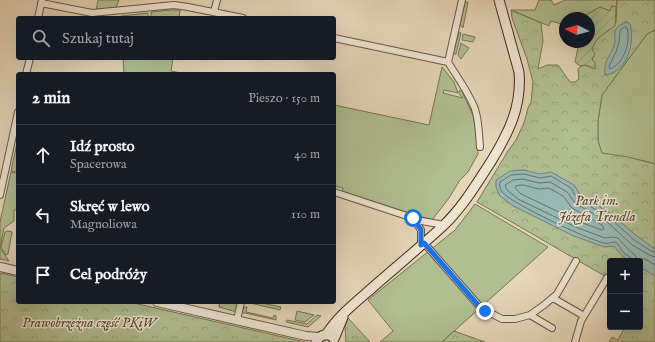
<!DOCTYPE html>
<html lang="pl">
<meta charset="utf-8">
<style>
body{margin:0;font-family:"IM FELL English",serif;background:#20242c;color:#f1f3f6}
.controls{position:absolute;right:12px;bottom:12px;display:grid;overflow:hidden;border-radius:4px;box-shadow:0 4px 16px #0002}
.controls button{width:36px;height:36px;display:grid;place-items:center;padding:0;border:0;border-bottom:1px solid #363941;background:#171b24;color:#f1f3f6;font:20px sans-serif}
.compass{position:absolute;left:559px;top:12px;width:36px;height:36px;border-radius:50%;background:#171b24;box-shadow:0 4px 16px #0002;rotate:276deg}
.stop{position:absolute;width:12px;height:12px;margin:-9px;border:3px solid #1a73e8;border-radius:50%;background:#fff}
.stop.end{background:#1a73e8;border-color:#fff;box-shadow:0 1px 4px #0008}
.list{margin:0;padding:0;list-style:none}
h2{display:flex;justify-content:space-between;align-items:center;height:52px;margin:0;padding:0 16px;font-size:17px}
h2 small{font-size:13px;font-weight:400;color:#9ea1a6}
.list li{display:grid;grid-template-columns:26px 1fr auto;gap:12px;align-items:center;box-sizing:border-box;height:60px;padding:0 16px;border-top:1px solid #363941}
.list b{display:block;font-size:15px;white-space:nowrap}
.list p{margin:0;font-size:13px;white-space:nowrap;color:#9ea1a6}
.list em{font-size:13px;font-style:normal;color:#9ea1a6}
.icon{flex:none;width:22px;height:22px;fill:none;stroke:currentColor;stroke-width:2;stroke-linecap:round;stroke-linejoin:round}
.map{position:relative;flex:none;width:655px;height:342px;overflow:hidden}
.search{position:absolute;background:#171b24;box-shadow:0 4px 16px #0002;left:16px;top:16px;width:320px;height:44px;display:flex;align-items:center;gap:10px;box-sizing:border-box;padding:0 14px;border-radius:4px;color:#9ea1a6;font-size:15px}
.panel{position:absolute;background:#171b24;box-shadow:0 4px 16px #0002;left:16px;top:72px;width:320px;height:232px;border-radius:4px}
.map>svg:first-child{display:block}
.grass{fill:#b0be92;stroke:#787454}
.forest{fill:url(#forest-crowns);stroke:#787454}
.garden{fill:url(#garden-furrows);stroke:#787454}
.water{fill:#96b8b4;stroke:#747f75}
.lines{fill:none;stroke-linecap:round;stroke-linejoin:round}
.shore{stroke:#6b7166;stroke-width:1}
.minor-casing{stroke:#695540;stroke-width:8}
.tertiary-casing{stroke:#695540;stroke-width:10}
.secondary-casing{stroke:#402a17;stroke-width:11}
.minor{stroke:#eee4d2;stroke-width:6}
.tertiary{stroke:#eee4d2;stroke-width:8}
.secondary{stroke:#eee4d2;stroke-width:9}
.route{stroke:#1a73e8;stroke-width:5}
.labels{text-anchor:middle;stroke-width:3;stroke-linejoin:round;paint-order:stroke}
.park-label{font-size:14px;font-style:italic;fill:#564830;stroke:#eee4d2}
</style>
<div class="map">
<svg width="655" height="342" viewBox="0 0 655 342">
<defs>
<pattern id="forest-crowns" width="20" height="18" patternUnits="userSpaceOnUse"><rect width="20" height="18" fill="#b0be92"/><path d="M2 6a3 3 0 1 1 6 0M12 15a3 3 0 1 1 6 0" fill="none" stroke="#98a37d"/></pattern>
<pattern id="garden-furrows" width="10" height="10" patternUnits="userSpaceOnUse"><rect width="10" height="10" fill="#b0be92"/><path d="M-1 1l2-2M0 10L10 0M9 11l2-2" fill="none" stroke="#98a37d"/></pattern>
</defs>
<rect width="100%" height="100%" fill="#e5d5b9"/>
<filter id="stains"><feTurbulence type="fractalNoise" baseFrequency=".005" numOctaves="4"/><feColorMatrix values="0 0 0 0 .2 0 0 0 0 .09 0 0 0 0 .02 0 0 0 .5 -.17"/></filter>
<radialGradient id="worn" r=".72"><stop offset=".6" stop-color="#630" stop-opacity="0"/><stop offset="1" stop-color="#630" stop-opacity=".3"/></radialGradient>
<!-- grass -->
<path class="grass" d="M98,0H119L116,8L96,11Z
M539,0H551L554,5L565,0H617L616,7L612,6L610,11L600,7L581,18H565V25L551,21L549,26L511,10H535Z
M465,2H468L463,28L460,25Z
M172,10H180L179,18H151V12Z
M148,13V18H121V16Z
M655,30V164L645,161L601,153L598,141V121L602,95L647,34Z
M459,32L461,33L456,54H453Z
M463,34L475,37L473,42L462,40Z
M461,43L469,48L461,59L458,55Z
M123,58H173L171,71L186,74H124Z
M442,67L454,82L458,93L444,90L443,93L463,98L459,94V91L461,90L473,115L477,135L478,154L468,172L460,180L449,198L432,220L342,192L343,188L334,186V105L429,125Z
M17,143L18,144V169L14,172L11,171Z
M18,171V206L16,210H14V221L4,228L0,248L9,261L0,259V222L11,172L14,173Z
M475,204L548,247L442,342H380L393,331L368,300L455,230Z
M7,231L12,232L8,254L6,255L1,247L5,232Z
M220,302H238L237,312L219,307Z
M246,302H257L281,307L280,310Z
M247,307L246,312L273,318L274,315L276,316V320L240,312L242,308Z
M297,311L314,315L305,322L295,320Z
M317,315L321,316L308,327L286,322L287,320L307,324Z"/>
<!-- forest -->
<path class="forest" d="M617,0H655V30L647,34L602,95L598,121V141L602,153L628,157L655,164V342H609L612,337L618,340L625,327H640V261H610V279L477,202L508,151L516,140L524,123L528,108L531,102L533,82L527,59L512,18L511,10L541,23L543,41L538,69L547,65H558L570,82H575L579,79L578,69C583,62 589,67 595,69L592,60L594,54L592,49L594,41L603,33L609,30L616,22Z
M0,273L18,277V302H129L305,342H0Z
M348,318L370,342H346L345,327Z
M454,331L482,341L485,342H442Z"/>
<!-- garden -->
<path class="garden" d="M612,6L616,7L615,26C605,33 596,37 592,49L595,54L592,60L595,62V69L586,65L580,66L575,62L579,42H589V18H581L600,7L610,11Z"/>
<!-- water -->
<path class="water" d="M627,22L630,24C635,43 628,72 605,75C603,58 613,55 615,41C615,37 614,33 616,29C618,25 623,24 627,22Z
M524,170L540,174L551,172L574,185L581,196L610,213L637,236L655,249V276L640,267V261C625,261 623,257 614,246L604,247L574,236L513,206L500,196L496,187V180L510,171Z"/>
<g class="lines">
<!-- shore -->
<path class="shore" d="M625,27L627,28C631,43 624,63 610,69L609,66L616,52L619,42L620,31Z
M523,185L539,189L549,188L563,196L572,208L602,225L604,229L602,230L580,222L521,194L515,188L516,186Z
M655,257L649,255L631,244L605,220L576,204L567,192L550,182L539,183L523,179L513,180L505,185L507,190L518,199L578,228L605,238L613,237L618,238L628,249L634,254L637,259H645L655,265
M631,261L630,257L624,253L616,242C612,242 608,244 604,243C589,240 513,204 503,193C500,190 499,186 500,182L511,175L524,174L540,178L551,176L571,188L578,200L608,216L634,240L651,251L655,252"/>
<defs>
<path id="minor" d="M462,0L448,62C457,77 469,93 475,109C479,121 479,135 480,147
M41,3L92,13L174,5L188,7L243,18
M214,12L217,0
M38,18L42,0
M334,38L448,62
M26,74L30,58
M334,192L422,221L444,225
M0,195L18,112
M413,218L421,230V245
M424,243L481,308L502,319H515L530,315L544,305L557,294L576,261
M553,298L584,316
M530,315L552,328
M237,320L241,302
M575,342L581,321L607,278"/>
<path id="tertiary" d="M0,267L18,271
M157,302L306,336L319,337"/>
<path id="secondary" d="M326,335C338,316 356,302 372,288C396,267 420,247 443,226C463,207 477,183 492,160C509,132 522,106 519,72L499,0
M334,339L343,317
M316,342C319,336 325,333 331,336"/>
</defs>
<!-- minor casing -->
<use href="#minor" class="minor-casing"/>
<!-- tertiary casing -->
<use href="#tertiary" class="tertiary-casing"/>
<!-- secondary casing -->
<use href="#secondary" class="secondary-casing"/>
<!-- minor -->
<use href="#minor" class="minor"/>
<!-- tertiary -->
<use href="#tertiary" class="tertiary"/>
<!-- secondary -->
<use href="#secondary" class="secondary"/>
</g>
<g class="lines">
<!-- route -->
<path class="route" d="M413,218L421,230V245L424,243L478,305L485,311"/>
</g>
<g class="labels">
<!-- park labels -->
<g class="park-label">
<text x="597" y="205">Park im.<tspan x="597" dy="16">Józefa Trendla</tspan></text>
<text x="89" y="327">Prawobrzeżna część PKiW</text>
</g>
</g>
<rect width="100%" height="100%" filter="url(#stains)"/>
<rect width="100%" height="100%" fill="url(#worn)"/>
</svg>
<div class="controls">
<button>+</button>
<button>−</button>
</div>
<svg class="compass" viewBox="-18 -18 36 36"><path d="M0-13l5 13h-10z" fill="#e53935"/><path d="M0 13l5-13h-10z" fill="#9ea1a6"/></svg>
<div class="stop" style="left:413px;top:218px"></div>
<div class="stop end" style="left:485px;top:311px"></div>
<div class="search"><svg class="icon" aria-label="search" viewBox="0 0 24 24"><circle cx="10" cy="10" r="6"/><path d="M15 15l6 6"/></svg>Szukaj tutaj</div>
<section class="panel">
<h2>2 min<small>Pieszo · 150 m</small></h2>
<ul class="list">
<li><svg class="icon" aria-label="ahead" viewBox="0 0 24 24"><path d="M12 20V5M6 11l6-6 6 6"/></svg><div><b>Idź prosto</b><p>Spacerowa</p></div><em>40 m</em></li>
<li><svg class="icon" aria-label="left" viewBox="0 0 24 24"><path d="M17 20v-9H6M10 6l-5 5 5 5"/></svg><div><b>Skręć w lewo</b><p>Magnoliowa</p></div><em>110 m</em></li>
<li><svg class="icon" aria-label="arrive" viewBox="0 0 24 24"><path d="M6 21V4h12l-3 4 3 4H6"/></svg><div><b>Cel podróży</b></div></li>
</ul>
</section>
</div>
